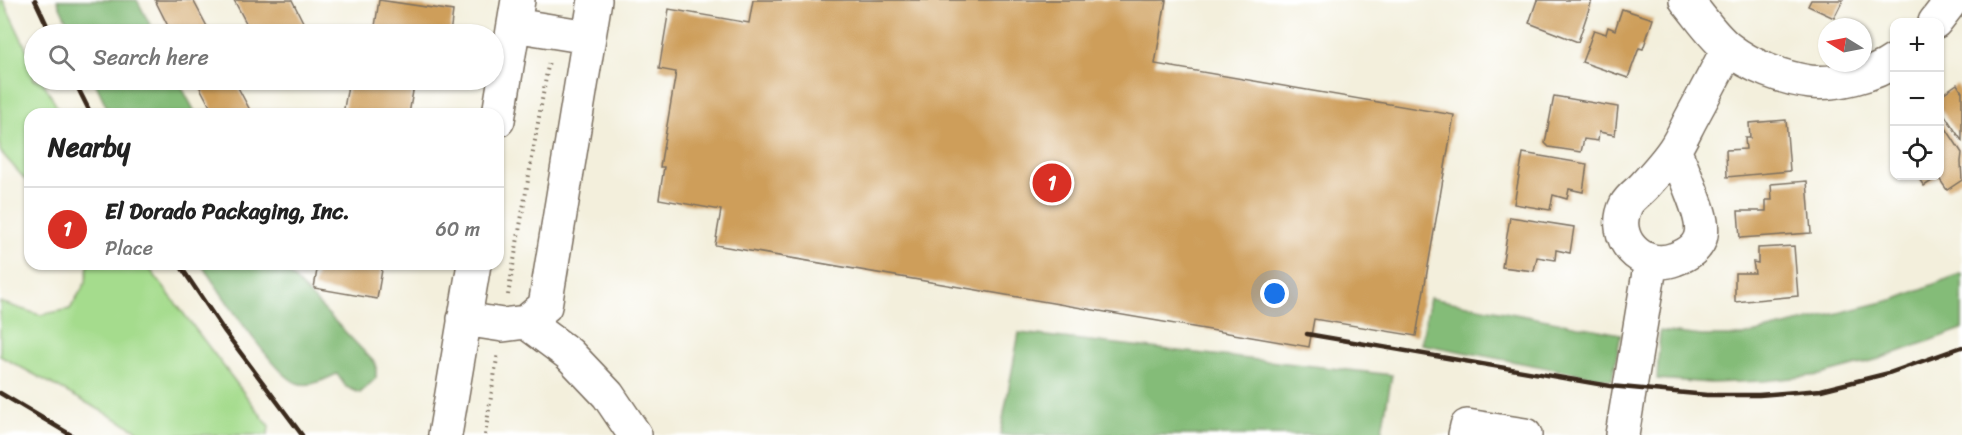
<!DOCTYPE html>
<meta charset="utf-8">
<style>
body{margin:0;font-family:Sriracha,sans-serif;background:#f2f2f2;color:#222}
.controls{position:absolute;right:18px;top:18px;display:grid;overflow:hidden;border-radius:12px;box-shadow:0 2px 4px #0004}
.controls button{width:54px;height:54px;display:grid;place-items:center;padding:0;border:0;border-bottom:2px solid #e0e0e0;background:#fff;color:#222;font:30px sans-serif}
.compass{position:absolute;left:1818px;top:18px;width:54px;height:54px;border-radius:50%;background:#fff;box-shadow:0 2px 4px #0004;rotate:280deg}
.you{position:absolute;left:1275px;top:294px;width:21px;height:21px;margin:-15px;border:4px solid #fff;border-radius:50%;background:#1a73e8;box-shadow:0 0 0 9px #1a73e833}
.badge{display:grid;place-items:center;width:39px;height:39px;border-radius:50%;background:#d93025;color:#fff;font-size:20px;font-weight:700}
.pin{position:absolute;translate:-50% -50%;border:3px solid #fff;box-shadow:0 2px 6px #0006}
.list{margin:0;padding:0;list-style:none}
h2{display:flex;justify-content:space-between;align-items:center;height:78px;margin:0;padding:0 24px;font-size:26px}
h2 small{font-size:20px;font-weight:400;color:#767676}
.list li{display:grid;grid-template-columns:39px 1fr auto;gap:18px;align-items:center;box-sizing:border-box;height:84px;padding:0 24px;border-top:2px solid #e0e0e0}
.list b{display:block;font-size:22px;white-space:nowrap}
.list p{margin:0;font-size:20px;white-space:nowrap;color:#767676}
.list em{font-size:20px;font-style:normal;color:#767676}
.icon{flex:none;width:33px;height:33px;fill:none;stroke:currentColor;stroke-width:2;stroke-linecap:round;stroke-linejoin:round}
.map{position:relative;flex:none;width:1962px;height:435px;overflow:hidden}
.search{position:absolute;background:#fff;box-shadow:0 2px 4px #0004;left:24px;top:24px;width:480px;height:66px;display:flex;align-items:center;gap:15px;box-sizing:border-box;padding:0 21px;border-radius:33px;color:#767676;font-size:22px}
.panel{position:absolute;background:#fff;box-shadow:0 2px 4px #0004;left:24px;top:108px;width:480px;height:162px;border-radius:18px}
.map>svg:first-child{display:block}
.green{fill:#a5dc8d;stroke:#708356;stroke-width:1.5}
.forest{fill:#84bc78;stroke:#60734b;stroke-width:1.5}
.building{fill:#ce9e5a}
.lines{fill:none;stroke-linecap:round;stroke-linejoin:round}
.minor-casing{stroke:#7b6f60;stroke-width:36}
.path{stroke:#7b6f60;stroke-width:4;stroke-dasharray:1.5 4.5;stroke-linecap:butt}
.minor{stroke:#fff;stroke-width:33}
.rail{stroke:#3b2a1e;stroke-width:4.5}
</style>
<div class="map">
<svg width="1962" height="435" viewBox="0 0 1962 435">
<rect width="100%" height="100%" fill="#fff"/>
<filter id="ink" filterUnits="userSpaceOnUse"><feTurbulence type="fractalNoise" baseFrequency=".0167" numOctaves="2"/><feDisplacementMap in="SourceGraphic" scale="12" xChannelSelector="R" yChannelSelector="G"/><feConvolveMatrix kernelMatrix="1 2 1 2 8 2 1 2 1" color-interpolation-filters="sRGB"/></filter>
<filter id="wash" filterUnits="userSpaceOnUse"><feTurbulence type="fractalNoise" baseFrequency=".008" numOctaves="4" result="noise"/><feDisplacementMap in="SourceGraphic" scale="24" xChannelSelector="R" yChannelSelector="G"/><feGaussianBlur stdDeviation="1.35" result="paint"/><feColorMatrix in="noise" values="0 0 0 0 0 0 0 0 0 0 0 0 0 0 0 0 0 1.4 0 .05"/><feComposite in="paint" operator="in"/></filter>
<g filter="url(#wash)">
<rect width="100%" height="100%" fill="#f3efdc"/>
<!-- green -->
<path class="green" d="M0,0H3L34,65V80H42L61,114H30V185L0,151Z
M88,264H146L269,426L268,435H146L0,356V302L40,315L70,309L86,282Z"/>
<!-- forest -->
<path class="forest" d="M57,0H137L155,34H73Z
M94,80H178L196,114H110Z
M201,264H280L376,364V378L360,393L346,387L337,374C325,379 310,388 297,383C274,375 218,288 201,264Z
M1962,273V329L1879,359L1820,375L1763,381L1710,383L1657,379L1660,331L1702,336H1743L1896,299Z
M1430,298L1621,334L1612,380L1421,344Z
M1019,333L1392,375L1381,435H1000Z"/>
<g id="blocks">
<!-- building -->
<path class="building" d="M155,0H193L211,34H172Z
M234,0H292L309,34H252Z
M379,0L453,11L450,34L374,33Z
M753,0H1166L1155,64L1454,115L1416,336L1314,319L1309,347L715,245L721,210L659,199L664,167H660L676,72L659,69L669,9L749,23Z
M1537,0H1592L1578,42L1529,23Z
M1811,0H1843L1834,18L1808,6Z
M1622,9L1653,19L1643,49L1639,48L1628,78L1582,62L1594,30L1606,34L1608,27L1615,30Z
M196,80H234L252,114H214Z
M349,80H415L409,114H343Z
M1957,84L1962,92V141L1940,108V96Z
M1554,96L1618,107L1615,135L1599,132L1598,141L1584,139L1581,152L1549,147L1545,143Z
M1940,119L1962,153L1961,162L1962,180L1947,190L1938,177L1924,186L1917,176H1940Z
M1786,120L1790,171L1727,177L1726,150L1746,149L1745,138H1750L1749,123Z
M1523,153L1587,164L1583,192L1569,189L1567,199L1553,195L1550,210L1514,204Z
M1807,181L1811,233L1740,238L1738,211H1766V200H1772L1771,184Z
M1510,217L1574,227L1570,253L1556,250L1555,260L1537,257L1534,271L1502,267Z
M1794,246L1798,296L1735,302V273H1755L1753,262L1758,263V248Z
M318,264H383L377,299L314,288Z"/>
</g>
</g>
<g filter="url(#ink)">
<use href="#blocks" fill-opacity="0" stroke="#7b6f60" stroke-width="1.5"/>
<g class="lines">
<defs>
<path id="minor" d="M1686,0C1699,15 1713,37 1729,49C1751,66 1782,78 1810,82C1834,85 1875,75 1894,61
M1935,22L1952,0
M514,25L588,37
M498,120L518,0
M1674,150C1680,163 1685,175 1690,188C1701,217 1715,245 1675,259C1641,272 1610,237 1626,205C1630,197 1640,191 1645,185C1655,174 1666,162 1674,150C1681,140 1686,128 1692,117C1704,95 1716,72 1728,49
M464,319L503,325L526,322L545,306L595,0
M526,322L569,354L608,395L635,435
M445,435L474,264
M1465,435L1467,426L1525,435
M1622,435L1651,261"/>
</defs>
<!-- minor casing -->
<use href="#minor" class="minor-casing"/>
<!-- path -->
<path class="path" d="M508,295L549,60
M485,435L498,352"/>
<!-- minor -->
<use href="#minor" class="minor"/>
<!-- rail -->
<path class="rail" d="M35,0L51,34
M74,80L91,114
M179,264L225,332L302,435
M1307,334L1610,386L1707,395H1759L1821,390L1889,373L1962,347
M0,393L71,435"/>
</g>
</g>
</svg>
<div class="controls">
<button>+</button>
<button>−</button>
<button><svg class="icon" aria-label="locate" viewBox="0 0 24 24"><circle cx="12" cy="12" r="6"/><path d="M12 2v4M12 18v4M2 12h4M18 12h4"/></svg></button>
</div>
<svg class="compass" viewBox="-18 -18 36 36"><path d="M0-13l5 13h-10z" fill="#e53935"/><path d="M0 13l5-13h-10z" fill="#767676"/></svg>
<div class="you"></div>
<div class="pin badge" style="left:1052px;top:183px">1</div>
<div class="search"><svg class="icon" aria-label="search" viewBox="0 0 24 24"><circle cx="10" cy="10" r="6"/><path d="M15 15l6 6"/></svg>Search here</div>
<section class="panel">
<h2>Nearby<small></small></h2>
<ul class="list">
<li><span class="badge">1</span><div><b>El Dorado Packaging, Inc.</b><p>Place</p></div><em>60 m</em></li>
</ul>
</section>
</div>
